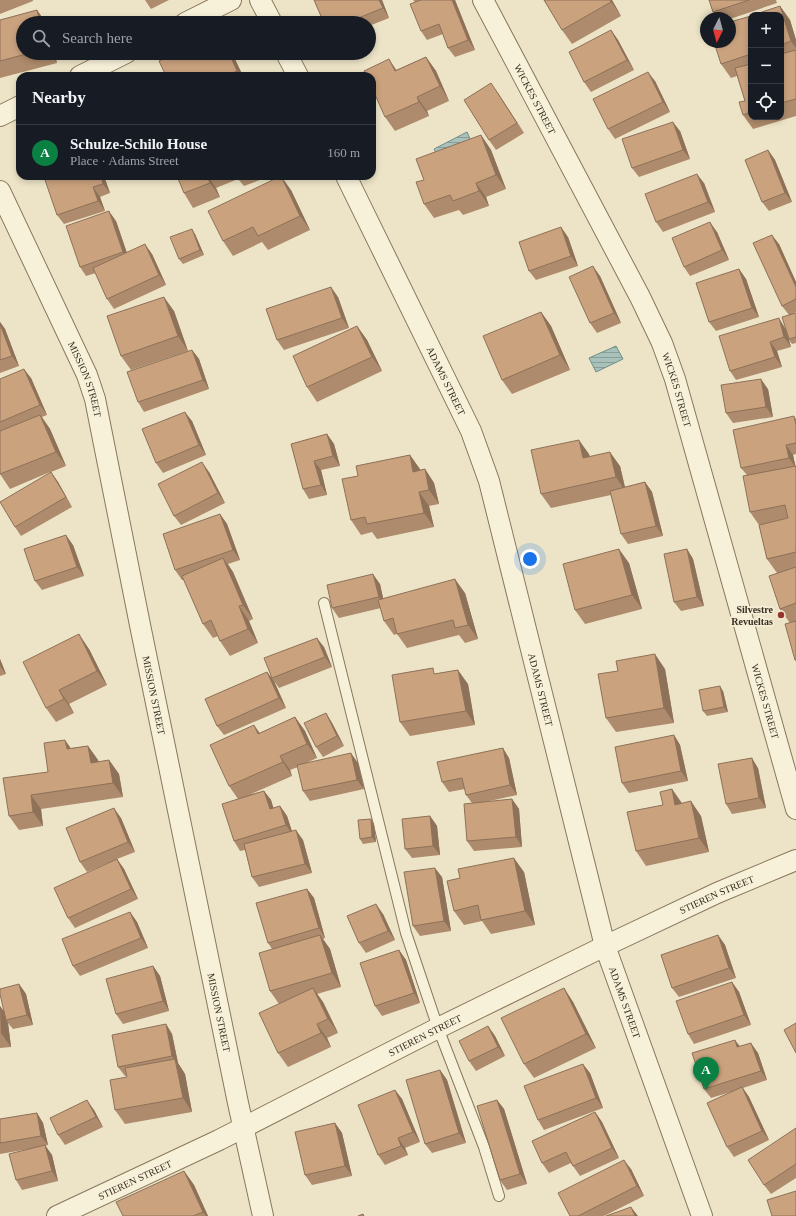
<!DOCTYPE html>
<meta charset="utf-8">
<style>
body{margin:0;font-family:"Times New Roman",serif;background:#20242c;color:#f1f3f6}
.controls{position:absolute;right:12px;top:12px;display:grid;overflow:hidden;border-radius:8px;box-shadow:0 2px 6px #0003}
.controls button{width:36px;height:36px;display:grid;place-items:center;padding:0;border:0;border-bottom:1px solid #363941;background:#171b24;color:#f1f3f6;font:20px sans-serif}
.compass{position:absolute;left:700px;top:12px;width:36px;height:36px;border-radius:50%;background:#171b24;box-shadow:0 2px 6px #0003;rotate:186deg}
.you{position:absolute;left:530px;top:559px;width:14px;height:14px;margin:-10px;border:3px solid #fff;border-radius:50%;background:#1a73e8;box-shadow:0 0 0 6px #1a73e833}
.badge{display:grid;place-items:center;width:26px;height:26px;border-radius:50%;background:#0b8043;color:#fff;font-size:13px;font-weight:700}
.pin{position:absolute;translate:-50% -33px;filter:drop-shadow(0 1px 2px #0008)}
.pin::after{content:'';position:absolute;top:21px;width:14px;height:12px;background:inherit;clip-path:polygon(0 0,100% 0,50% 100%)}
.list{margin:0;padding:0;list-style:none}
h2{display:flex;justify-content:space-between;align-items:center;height:52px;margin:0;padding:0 16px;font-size:17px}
h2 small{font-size:13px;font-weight:400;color:#9ea1a6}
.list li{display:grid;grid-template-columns:26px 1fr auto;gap:12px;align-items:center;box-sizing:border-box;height:56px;padding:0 16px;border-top:1px solid #363941}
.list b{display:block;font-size:15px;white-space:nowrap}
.list p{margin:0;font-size:13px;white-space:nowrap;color:#9ea1a6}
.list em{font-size:13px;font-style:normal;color:#9ea1a6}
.icon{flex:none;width:22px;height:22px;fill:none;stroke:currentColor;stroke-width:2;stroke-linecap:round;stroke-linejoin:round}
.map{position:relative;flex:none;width:796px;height:1216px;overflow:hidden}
.search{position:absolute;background:#171b24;box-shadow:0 2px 6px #0003;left:16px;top:16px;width:360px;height:44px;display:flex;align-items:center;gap:10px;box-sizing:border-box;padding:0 14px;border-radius:22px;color:#9ea1a6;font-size:15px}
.panel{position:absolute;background:#171b24;box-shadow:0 2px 6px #0003;left:16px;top:72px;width:360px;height:108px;border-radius:12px}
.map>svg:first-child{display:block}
.water{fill:url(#water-rules);stroke:#6f8f89}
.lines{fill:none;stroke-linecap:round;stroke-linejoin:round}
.service-casing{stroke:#88775d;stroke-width:12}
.minor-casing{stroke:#88775d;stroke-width:22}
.service{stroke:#f8f1da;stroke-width:10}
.minor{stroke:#f8f1da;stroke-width:20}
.wall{fill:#ae8b6c}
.shaded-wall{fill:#8d7158}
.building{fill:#caa27e;stroke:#8d7158}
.poi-dot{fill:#95352f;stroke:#f5eed6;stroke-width:1.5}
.labels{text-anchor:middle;stroke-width:3.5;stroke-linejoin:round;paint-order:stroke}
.street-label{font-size:10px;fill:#392e20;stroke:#f5eed6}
.poi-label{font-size:10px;font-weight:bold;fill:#392e20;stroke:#f5eed6;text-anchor:end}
</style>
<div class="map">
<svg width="796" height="1216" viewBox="0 0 796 1216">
<defs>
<pattern id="water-rules" width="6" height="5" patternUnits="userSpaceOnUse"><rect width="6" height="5" fill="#a8c1bb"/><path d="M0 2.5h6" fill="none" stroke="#8a9d98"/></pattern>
</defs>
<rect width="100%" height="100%" fill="#ede4c7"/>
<!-- water -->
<path class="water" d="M467,132L472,143L439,159L434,149Z
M616,346L623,359L596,372L589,358Z"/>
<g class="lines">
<defs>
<path id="service" d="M324,603L406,933L438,1028L484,1147L499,1196"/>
<g id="minor">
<path d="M260,0L272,23"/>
<path id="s1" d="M483,0L640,297L662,343L675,379L796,809"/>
<path d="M185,23L231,0"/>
<path d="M286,53L298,76"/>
<path d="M80,76L126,53"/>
<path d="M0,116L20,106"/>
<path id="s2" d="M346,176L471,431L489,481L605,946L702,1216"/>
<path id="s3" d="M0,191L87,375L95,399L140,625L238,1103L263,1216"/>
<path id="s4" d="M57,1216L219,1140L438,1028L605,946L717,893L796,860"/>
</g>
</defs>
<!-- service casing -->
<use href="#service" class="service-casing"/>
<!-- minor casing -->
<use href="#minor" class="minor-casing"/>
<!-- service -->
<use href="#service" class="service"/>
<!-- minor -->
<use href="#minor" class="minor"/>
</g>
<!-- wall -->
<path class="wall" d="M0,0H33V1L0,14Z
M145,0H169L151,9Z
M314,0H382L389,18L369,26V23H324Z
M413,0H455L475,50L455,57L448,48L443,34L427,40L421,31L415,2Z
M544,0H612L621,16L572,44L562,30Z
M709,0H776L777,3L730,19V18H717L713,12Z
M780,6L790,20L796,40V116L753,129L743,115L745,101L737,76L731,78L721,64L751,16V117H781V15Z
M37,10L46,23H23V53H54L57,63L0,78V20Z
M611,30L618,40L634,70L591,92L584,82Z
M177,53H232L243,76H166Z
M426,57L436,71L449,101L427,111L429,116L395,131L385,117L396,70Z
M655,81L670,112L615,139L608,129Z
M498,93L524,133L496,150L489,140Z
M680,131L690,159L639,177L632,168Z
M481,135L491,150L506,189L486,197L489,206L463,215L459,210L434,218L424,204V180Z
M768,150L775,160L792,202L769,211L762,202Z
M37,176H46L39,179Z
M104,176L110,193L100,197L105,211L64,224L57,215Z
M177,176H270L244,186L238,179L216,188L220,197L193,208L184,193Z
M704,183L715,212L663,232L656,222Z
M291,190L310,230L268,250L262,242L233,256L223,241Z
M116,221L127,253L152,254L166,285L114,309L107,299L96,273L86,276L80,267Z
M717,232L729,260L690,276L684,267Z
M195,234L204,255L183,264L179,259Z
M568,237L578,266L536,280L529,271Z
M779,244L796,282V312L790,315L796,313V343L792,344L789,340L791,347L777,351L782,367L736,380L730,371L785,328L789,315L782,306Z
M739,269L746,279L759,317L716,331L709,322Z
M600,276L621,323L597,333L590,323Z
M338,297L349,328L284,350L277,340Z
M174,311L188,351L131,370L121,356Z
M541,312L551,326L570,370L512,394L502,380Z
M0,322L5,329L19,366L0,373Z
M357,326L367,340L382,371L317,402L307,387Z
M192,350L199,359L209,389L144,412L138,402Z
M31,378L47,415L42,417L50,429L66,466L51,472L58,482L72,507L21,536L15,527L50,472L10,489L0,474V379Z
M768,389L773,417L733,423L726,413Z
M794,416L796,419V454L793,455L795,466H796V621L790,623L796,621V662L795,660L790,623L780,609L777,573L767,559L759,525L750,512L747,475L741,468Z
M192,421L206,455L163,473L156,463Z
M327,434L334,444L340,466L321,470L327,495L309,499L303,489L291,444Z
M589,454L590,457L620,466L625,487L645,482L652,492L663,536L628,544L621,534L611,495L551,508L541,494Z
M410,455L420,470L425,469L434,483L439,504L429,506L434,527L377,539L372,532L361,535L351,520L358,476Z
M209,472L225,503L181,525L174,516Z
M220,514L227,524L240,560L228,564L233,572L253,619L249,621L258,643L230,656L220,641L218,636L213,638L203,624L184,580H182L175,570Z
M73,545L84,576L42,590L35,581Z
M687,549L693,559L704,606L681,611L674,602Z
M629,563L642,609L585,624L575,610Z
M380,584L383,598L465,593L478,639L465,643L459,635L407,648L397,634L394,635L384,621L381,608L339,618L332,608Z
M324,647L332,667L279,688L272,678Z
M89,649L107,685L69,704L74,713L56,722L46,708Z
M0,659L6,674L0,676Z
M665,669L674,723L616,732L606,718Z
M267,672L274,681L286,708L224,735L217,726Z
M436,673L468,684L475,725L410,736L400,722Z
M723,691L728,712L707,716L703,711Z
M326,713L332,723L344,746L323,757L316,747Z
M295,717L305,731L317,758L306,763H358L364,789L310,801L303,791L298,767L290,770L292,776L251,794L264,791L271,800L273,808L280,806L287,816L292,831L303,840L312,873L259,887L252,877L245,850L240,851L234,841L238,799L229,786L260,733Z
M674,735L680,745L688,781L629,793L622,783Z
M88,746L98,760L99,762L109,760L119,774L123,797L41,809L43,826L19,830L9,816L48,772L72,748Z
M509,758L517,795L485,802L512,799L519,809L522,847L474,851L467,841L472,803L466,795L465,789L449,792L442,782Z
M758,768L766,808L732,814L726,804Z
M672,789L682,803L701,816L709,852L646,866L636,851Z
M430,816L437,826L440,855L412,858L405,849Z
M121,818L135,852L117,859L124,869L138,899L75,928L68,918L108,863L87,872L80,862Z
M371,819L374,824L376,842L363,844L360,839Z
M524,872L535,925L491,934L482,921L464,925L454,911Z
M442,877L451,931L420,936L413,926Z
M307,889L314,898L325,938L323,939L330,949L341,987L317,994L323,1002L338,1033L327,1038L331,1047L288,1067L278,1053L279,1004L270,991L272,949L268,943Z
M130,912L137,922L148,948L80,976L73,966Z
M383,914L395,940L366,953L359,943Z
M718,935L725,945L736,978L679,997L672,988Z
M399,950L406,960L420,1003L382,1016L375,1006Z
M153,966L160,976L169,1011L123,1024L116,1014Z
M732,982L739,992L751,1025L694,1044L688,1034Z
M19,984L26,994L33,1025L13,1029L8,1023L11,1047L0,1048V1006L4,1012Z
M564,988L573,1002L596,1048L534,1078L524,1064Z
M166,1024L172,1034L178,1063L185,1074L192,1112L125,1124L115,1110L127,1077V1076H125L118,1067Z
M488,1026L495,1036L505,1056L476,1071L469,1061Z
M740,1046L758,1053L767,1080L743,1088L749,1097L769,1140L734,1157L727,1147L734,1091L711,1098L704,1089Z
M440,1070L447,1080L466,1143L432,1153L425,1144Z
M590,1073L603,1108L544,1130L538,1120Z
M395,1090L402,1099L420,1142L405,1148L408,1155L385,1165L378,1155Z
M497,1100L504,1109L527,1184L507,1190L500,1180Z
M94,1110L103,1127L65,1145L58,1135Z
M595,1112L602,1122L619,1158L580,1176L573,1166L571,1163L549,1173L542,1163Z
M37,1113L43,1123L48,1145L45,1146L52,1155L58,1181L22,1190L16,1180L35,1148L0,1154V1119Z
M335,1123L342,1133L352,1176L312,1185L305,1175Z
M796,1128V1178L771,1194L764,1185Z
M631,1169L644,1196L604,1216H570Z
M184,1171L194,1185L208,1216H123Z"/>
<!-- shaded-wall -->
<path class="shaded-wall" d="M379,0H382L389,18L383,8Z
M452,0H455L475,50L468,40Z
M610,0H612L621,16Z
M780,6L790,20L796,40V48L791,41Z
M37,10L46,23H40Z
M611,30L618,40L634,70L627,60Z
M50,53H54L57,63Z
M229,53H232L243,76H241L237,71Z
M426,57L436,71L449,101L440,86Z
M389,59L399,74L395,71Z
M648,72L655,81L670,112L663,102Z
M491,83L498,93L524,133L517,123Z
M417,97L427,111L429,116L419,102Z
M673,122L680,131L690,159L683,150Z
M481,135L491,150L506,189L496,175Z
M768,150L775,160L792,202L785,193Z
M697,174L704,183L715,212L708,202Z
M101,176H104L110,193L103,184Z
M207,176H208L216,188L220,197L210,183Z
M281,176L291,190L310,230L300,216Z
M476,183L486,197L489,206L479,191Z
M93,187L100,197L105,211L98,201Z
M109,211L116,221L130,262L123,252Z
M710,222L717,232L729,260L722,250Z
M561,227L568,237L578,266L571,256Z
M192,229L195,234L204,255L200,250Z
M772,235L779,244L796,282V287Z
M145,244L152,254L166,285L159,275Z
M593,266L600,276L621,323L614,313Z
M739,269L746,279L759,317L752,308Z
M331,287L338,297L349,328L342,318Z
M164,297L174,311L188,351L178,336Z
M541,312L551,326L570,370L560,355Z
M779,318L785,328L791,347L784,337Z
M0,322L5,329L19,366L12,356L0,324Z
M357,326L367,340L382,371L372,357Z
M770,342L777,351L782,367L775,357Z
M192,350L199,359L209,389L203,380Z
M24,369L31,378L47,415L40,405Z
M761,379L768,389L773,417L766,407Z
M185,412L192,421L206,455L199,445Z
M40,415L50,429L66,466L56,452Z
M327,434L334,444L340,466L333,456Z
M579,440L589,454L593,472L583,458Z
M786,445L793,455L796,468L789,458Z
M610,452L620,466L626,492L616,477Z
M410,455L420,469L423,486L413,472Z
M314,461L321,470L327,495L321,485Z
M202,462L209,472L225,503L218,493Z
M425,469L434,483L439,504L429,490Z
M51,472L58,482L72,507Z
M645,482L652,492L663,536L656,526Z
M419,492L429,506L434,527L424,513Z
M220,514L227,524L240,560L233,550Z
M66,535L73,545L84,576L77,567Z
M619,549L629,563L642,609L632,595Z
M687,549L693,559L704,606L697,597Z
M223,558L233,572L253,619L243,605Z
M373,574L380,584L385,607L379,597Z
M455,579L465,593L478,639L468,625Z
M239,606L249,621L258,643L248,629Z
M79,634L89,649L107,685L97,671Z
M317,638L324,647L332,667L325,657Z
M655,654L665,669L674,723L664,708Z
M0,659L6,674L0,666Z
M458,670L468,684L475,725L466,711Z
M267,672L274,681L286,708L279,698Z
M720,686L723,691L728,712L724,707Z
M59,690L69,704L74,713L64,699Z
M326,713L332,723L344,746L337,736Z
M295,717L305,731L317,758L307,744Z
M254,725L264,739L258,734Z
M674,735L680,745L688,781L681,771Z
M65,740L75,754L67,749Z
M88,746L98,760L101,777L91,763Z
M503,748L509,758L517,795L510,785Z
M351,753L358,763L364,789L357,780Z
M280,756L290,770L292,776L283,762Z
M752,758L758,768L766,808L759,798Z
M109,760L119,774L123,797L113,783Z
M672,789L682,804L675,805Z
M264,791L271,800L277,819L270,809Z
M31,795L41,809L43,826L33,812Z
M512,799L519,809L522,847L516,837Z
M691,801L701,816L709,852L699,838Z
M280,806L287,816L293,835L286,825Z
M114,808L121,818L135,852L128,842Z
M430,816L437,826L440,855L433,846Z
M371,819L374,824L376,842L372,837Z
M296,830L303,840L312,873L305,864Z
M514,858L524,872L535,925L525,911Z
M117,859L124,869L138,899L131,889Z
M435,868L442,877L451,931L444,921Z
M307,889L314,898L325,938L319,928Z
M376,904L383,914L395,940L388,931Z
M130,912L137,922L148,948L141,938Z
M320,935L330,949L341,987L332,973Z
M718,935L725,945L736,978L729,968Z
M399,950L406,960L420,1003L414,993Z
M153,966L160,976L169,1011L163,1001Z
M732,982L739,992L751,1025L744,1015Z
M19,984L26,994L33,1025L27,1015Z
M313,988L323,1002L338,1033L328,1019Z
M564,988L573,1002L596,1048L586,1034Z
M0,1006L8,1017L6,1020L8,1023L11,1047L1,1033Z
M166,1024L172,1034L178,1063L185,1074L192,1112L183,1098L176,1062L172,1056Z
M317,1024L327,1038L331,1047L321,1033Z
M488,1026L495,1036L505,1056L498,1047Z
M735,1040L742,1049L737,1047Z
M751,1043L758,1053L767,1080L761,1071Z
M583,1064L590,1073L603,1108L596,1098Z
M440,1070L447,1080L466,1143L459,1133Z
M742,1087L749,1097L769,1140L762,1131Z
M395,1090L402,1099L420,1142L413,1132Z
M87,1100L94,1110L103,1127L96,1117Z
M497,1100L504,1109L527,1184L520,1174Z
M595,1112L602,1122L619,1158L612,1148Z
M37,1113L43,1123L48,1145L41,1136Z
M335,1123L342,1133L352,1176L345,1166Z
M398,1138L405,1148L408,1155L401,1146Z
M45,1145L52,1155L58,1181L52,1171Z
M624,1160L631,1169L644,1196L637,1186Z
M184,1171L194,1185L208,1216H206L203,1212Z
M631,1207L638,1216H635Z"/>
<!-- building -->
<path class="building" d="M314,0H379L383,8L346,23H324Z
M421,0H452L468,40L448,48L439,24L421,31L410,4Z
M544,0H610L611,2L562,30Z
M709,0H749L713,12Z
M780,6L791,41L781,45V15H753Z
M37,10L40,23H23V53H30L0,61V20Z
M751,16V54L721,64L714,42H730V22Z
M611,30L627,60L584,82L569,52Z
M796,50V99L781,103V54Z
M177,53H229L237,71L226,76H166L159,61Z
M426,57L440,86L417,97L419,102L385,117L372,88V76H366L364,71L389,59L395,71Z
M751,64V112L743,115L739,102L745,101L735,68Z
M648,72L663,102L608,129L593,99Z
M491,83L517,123L489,140L464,100Z
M673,122L683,150L632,168L622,139Z
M20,131V139L17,132Z
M481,135L496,175L476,183L479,191L453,201L450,195L424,204L416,182L424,180L416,159Z
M768,150L785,193L762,202L745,160Z
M697,174L708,202L656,222L645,194Z
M56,176H101L103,184L93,187L98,201L57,215L45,180Z
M177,176H207L210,183L184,193Z
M281,176L300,216L258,236L253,227L223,241L208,211Z
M109,211L123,252L80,267L66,226Z
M710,222L722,250L684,267L672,238Z
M561,227L571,256L529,271L519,242Z
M192,229L200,250L179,259L170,237Z
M772,235L796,287V299L782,306L753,243Z
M145,244L159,275L107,299L93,268Z
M593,266L614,313L590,323L569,277Z
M739,269L752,308L709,322L696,283Z
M331,287L342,318L277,340L266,309Z
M164,297L178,336L121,356L107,316Z
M541,312L560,355L502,380L483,336Z
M796,313V337L789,339L782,317Z
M779,318L784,337L770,342L775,357L730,371L719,336Z
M0,324L12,356L0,360Z
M357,326L372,357L307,387L293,356Z
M192,350L203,380L138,402L127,372Z
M24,369L40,405L0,422V379Z
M761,379L766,407L726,413L721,385Z
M185,412L199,445L156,463L142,429Z
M40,415L56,452L0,474V431Z
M794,416L796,425V443L786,445L789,458L741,468L733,430Z
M327,434L333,456L314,461L321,485L303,489L291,444Z
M579,440L583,458L610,452L616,477L541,494L531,450Z
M410,455L413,472L425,469L429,490L419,492L424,513L367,524L365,517L351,520L342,479L358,476L356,466Z
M202,462L218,493L174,516L158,484Z
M796,466V552L767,559L759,525L788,518L785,505L750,512L743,476Z
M51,472L66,497L15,527L0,502Z
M645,482L656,526L621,534L610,491Z
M220,514L233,550L175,570L163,534Z
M66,535L77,567L35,581L24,549Z
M619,549L632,595L575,610L563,564Z
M687,549L697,597L674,602L664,554Z
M223,558L243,605L239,606L248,629L220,641L211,620L203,624L182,576Z
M796,567V603L780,609L769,576Z
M373,574L379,597L332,608L327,585Z
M455,579L468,625L455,628L453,620L397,634L393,618L384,621L378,600Z
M796,621V659L795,660L785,624Z
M79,634L97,671L59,690L64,699L46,708L23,662Z
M317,638L325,657L272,678L264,658Z
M655,654L664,708L606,718L598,674L618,671L616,661Z
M433,668L434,674L458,670L466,711L400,722L392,675Z
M267,672L279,698L217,726L205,699Z
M720,686L724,707L703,711L699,690Z
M326,713L337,736L316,747L304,723Z
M295,717L307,744L280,756L283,762L229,786L210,745L254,725L258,734Z
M674,735L681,771L622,783L615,747Z
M65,740L67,749L88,746L91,763L109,760L113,783L31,795L33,812L9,816L3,778L48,772L44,743Z
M503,748L510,785L466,795L462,778L442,782L437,762Z
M351,753L357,780L303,791L297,765Z
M752,758L759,798L726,804L718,764Z
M672,789L675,805L691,801L699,838L636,851L627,812L663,805L660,792Z
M264,791L270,809L280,806L286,825L234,841L222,804Z
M512,799L516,837L467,841L464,804Z
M114,808L128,842L80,862L66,828Z
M430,816L433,846L405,849L402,819Z
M371,819L372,837L360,839L358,820Z
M296,830L305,864L252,877L244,844Z
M514,858L525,911L481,920L478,905L454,911L447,881L460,878L458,869Z
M117,859L131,889L68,918L54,888Z
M435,868L444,921L413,926L404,872Z
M307,889L319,928L268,943L256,903Z
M376,904L388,931L359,943L347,916Z
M130,912L141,938L73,966L62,939Z
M320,935L332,973L270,991L259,953Z
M718,935L729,968L672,988L661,955Z
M399,950L414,993L375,1006L360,963Z
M153,966L163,1001L116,1014L106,979Z
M732,982L744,1015L688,1034L676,1001Z
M19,984L27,1015L6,1020L0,994V989Z
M313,988L328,1019L317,1024L321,1033L278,1053L259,1013Z
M564,988L586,1034L524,1064L501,1018Z
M796,1023V1053L784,1030Z
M166,1024L172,1056L118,1067L112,1035Z
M488,1026L498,1047L469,1061L459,1041Z
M735,1040L737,1047L751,1043L761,1071L704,1089L692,1053Z
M175,1059L183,1098L115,1110L110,1080L127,1077L125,1068Z
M583,1064L596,1098L538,1120L524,1086Z
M440,1070L459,1133L425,1144L406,1080Z
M742,1087L762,1131L727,1147L707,1103Z
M395,1090L413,1132L398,1138L401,1146L378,1155L358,1105Z
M87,1100L96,1117L58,1135L50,1118Z
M497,1100L520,1174L500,1180L477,1106Z
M595,1112L612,1148L573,1166L566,1152L542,1163L532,1141Z
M37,1113L41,1136L0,1143V1119Z
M335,1123L345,1166L305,1175L295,1132Z
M796,1128V1164L764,1185L748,1160Z
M45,1145L52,1171L16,1180L9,1154Z
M624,1160L637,1186L578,1216H570L558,1193Z
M184,1171L203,1212L193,1216H123L116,1202Z
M796,1191V1216H772L767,1200Z
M631,1207L635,1216H606Z
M363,1214L364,1216H358Z"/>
<!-- markers -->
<circle class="poi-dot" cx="781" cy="615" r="4"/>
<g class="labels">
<!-- street labels -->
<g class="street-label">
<text dy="4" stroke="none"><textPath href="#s1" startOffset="112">WICKES STREET</textPath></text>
<text dy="4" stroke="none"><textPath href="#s3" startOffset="207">MISSION STREET</textPath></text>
<text dy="4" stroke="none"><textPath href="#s2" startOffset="228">ADAMS STREET</textPath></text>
<text dy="4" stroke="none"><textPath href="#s1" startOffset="436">WICKES STREET</textPath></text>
<text dy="4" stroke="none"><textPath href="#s2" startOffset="552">ADAMS STREET</textPath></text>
<text dy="4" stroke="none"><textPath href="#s3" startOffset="531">MISSION STREET</textPath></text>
<text dy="4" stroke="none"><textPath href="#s1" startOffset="760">WICKES STREET</textPath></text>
<text dy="4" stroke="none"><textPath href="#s4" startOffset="734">STIEREN STREET</textPath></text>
<text dy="4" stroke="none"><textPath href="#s2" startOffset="876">ADAMS STREET</textPath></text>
<text dy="4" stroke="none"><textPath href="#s3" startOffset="855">MISSION STREET</textPath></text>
<text dy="4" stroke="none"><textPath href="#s4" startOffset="410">STIEREN STREET</textPath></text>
<text dy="4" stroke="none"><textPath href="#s4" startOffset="86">STIEREN STREET</textPath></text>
</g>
<!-- poi labels -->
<g class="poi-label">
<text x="773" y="613">Silvestre<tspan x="773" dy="12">Revueltas</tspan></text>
</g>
</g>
</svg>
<div class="controls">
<button>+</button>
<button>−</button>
<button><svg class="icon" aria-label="locate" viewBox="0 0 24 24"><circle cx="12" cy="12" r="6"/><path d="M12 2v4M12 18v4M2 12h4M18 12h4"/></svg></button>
</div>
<svg class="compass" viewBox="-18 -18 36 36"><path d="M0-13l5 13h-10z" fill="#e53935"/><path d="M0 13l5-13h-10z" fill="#9ea1a6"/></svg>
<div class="you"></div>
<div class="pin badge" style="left:706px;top:1090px">A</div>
<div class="search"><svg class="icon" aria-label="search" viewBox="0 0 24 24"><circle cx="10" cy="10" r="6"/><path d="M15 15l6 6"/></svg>Search here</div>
<section class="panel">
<h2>Nearby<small></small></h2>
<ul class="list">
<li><span class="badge">A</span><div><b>Schulze-Schilo House</b><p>Place · Adams Street</p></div><em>160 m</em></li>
</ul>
</section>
</div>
